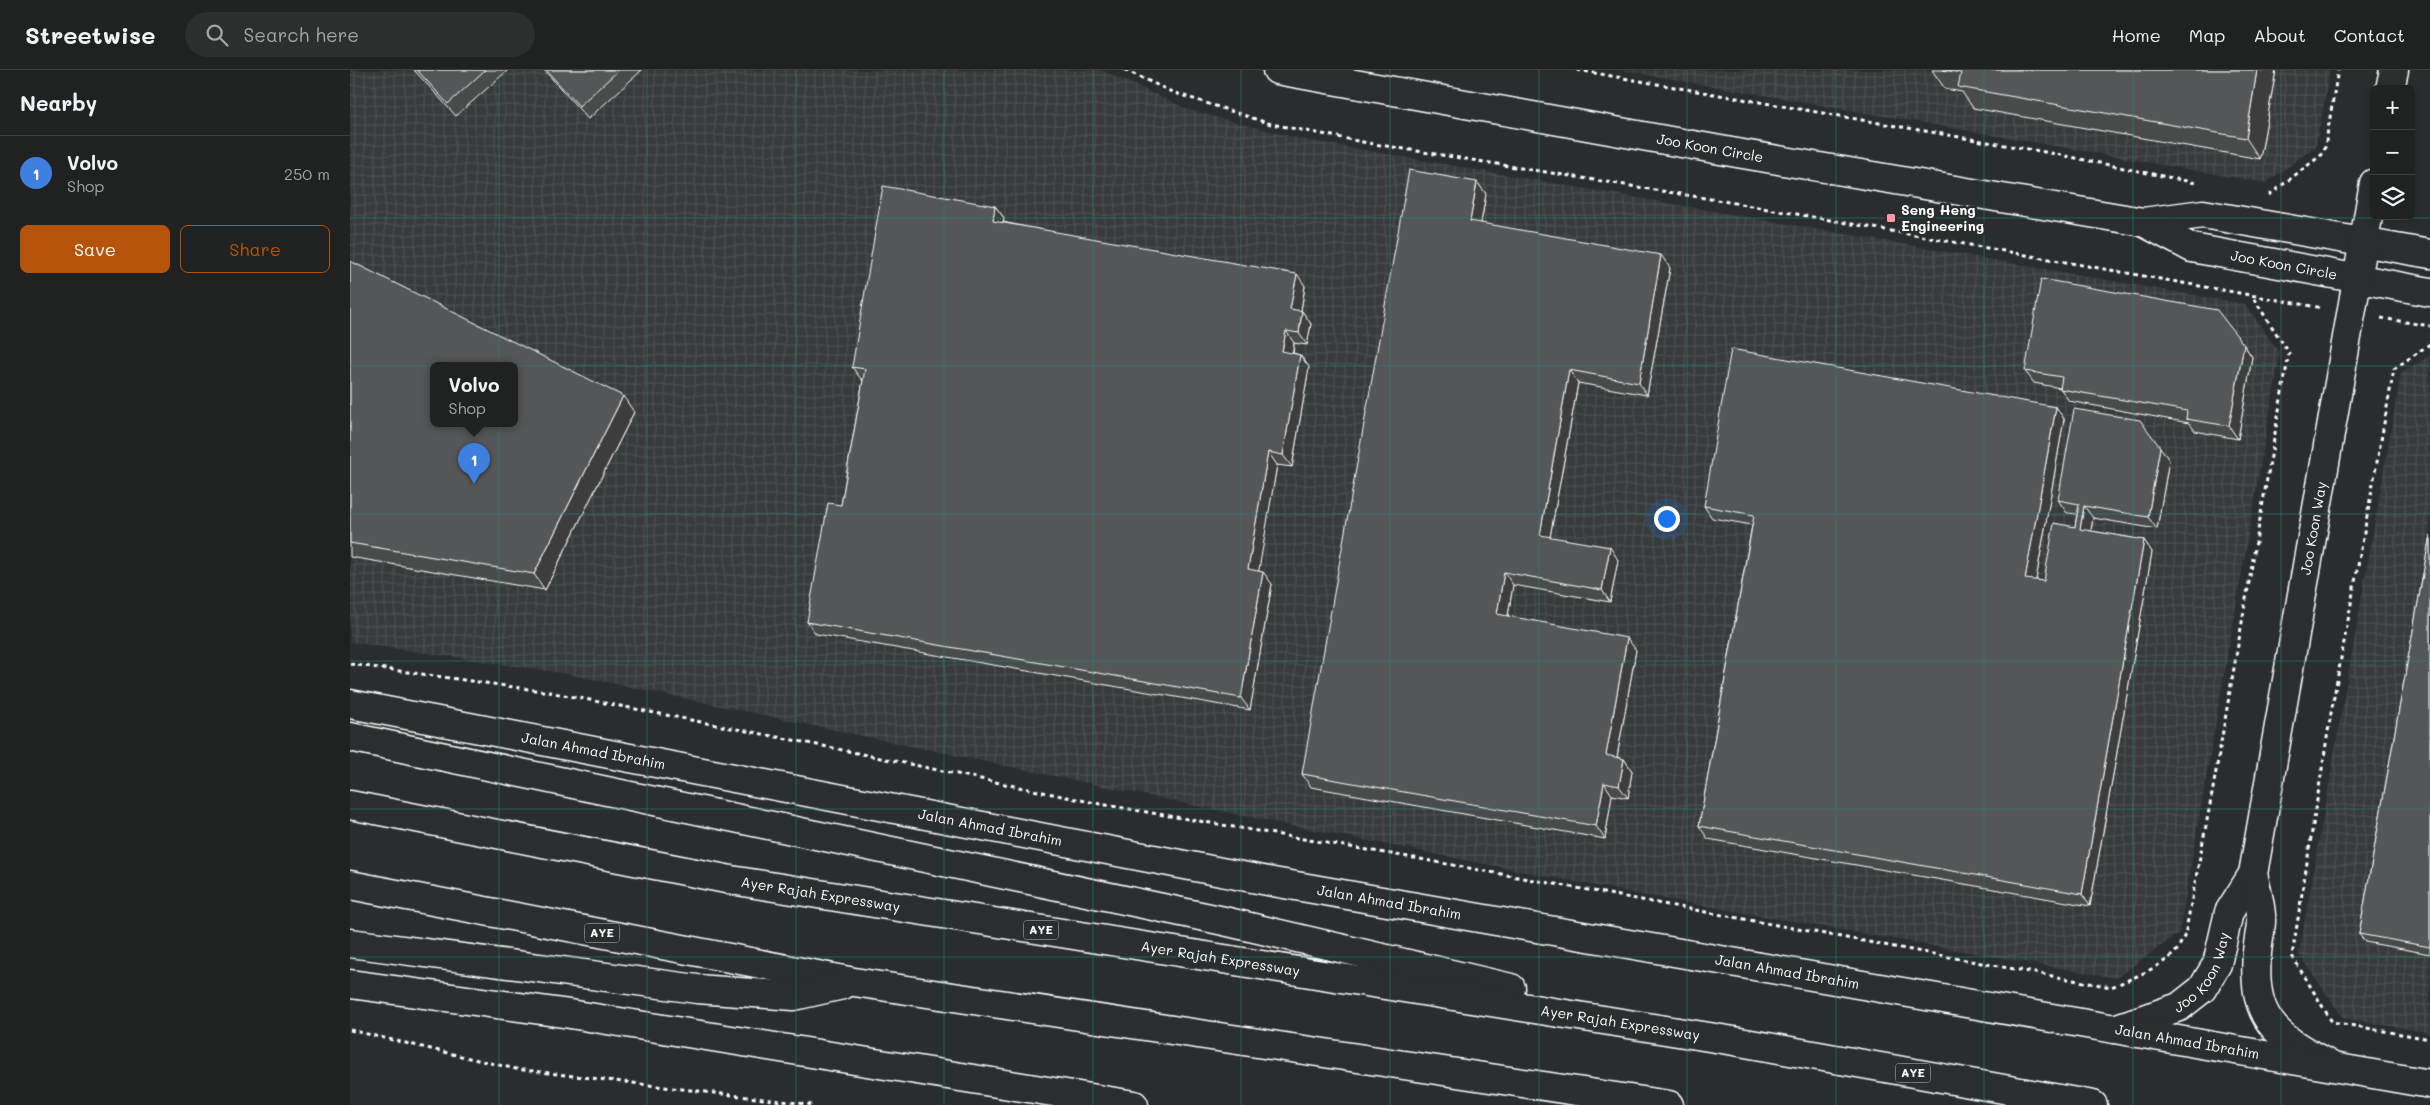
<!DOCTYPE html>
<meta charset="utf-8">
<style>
body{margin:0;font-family:Mali,sans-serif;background:#2d2f2f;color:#f1f3f6}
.controls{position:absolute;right:15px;top:15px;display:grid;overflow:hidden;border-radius:8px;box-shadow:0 2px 8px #0003}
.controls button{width:45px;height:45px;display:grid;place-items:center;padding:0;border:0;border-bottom:1px solid #3d3f40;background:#202222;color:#f1f3f6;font:25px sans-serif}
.you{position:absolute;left:1316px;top:448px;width:18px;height:18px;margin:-12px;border:4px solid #fff;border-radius:50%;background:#1a73e8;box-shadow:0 0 0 8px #1a73e833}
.badge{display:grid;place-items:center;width:32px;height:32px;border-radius:50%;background:#b45309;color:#fff;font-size:16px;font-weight:700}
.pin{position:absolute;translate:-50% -41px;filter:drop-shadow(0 1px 2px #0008)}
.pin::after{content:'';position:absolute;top:26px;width:18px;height:15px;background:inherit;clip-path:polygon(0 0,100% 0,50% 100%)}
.popup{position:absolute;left:80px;top:292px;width:88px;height:65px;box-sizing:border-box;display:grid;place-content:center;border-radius:8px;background:#202222;filter:drop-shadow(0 1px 4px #0005);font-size:16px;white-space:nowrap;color:#a2a4a5}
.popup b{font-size:19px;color:#f1f3f6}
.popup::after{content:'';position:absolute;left:50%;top:100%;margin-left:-10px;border:10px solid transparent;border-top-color:#202222}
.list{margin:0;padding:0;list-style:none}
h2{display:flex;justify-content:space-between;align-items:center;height:65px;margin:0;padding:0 20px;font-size:21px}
h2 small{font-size:16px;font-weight:400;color:#a2a4a5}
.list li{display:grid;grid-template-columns:32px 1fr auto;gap:15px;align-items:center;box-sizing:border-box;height:75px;padding:0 20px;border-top:1px solid #3d3f40}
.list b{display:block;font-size:19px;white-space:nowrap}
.list p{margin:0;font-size:16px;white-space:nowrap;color:#a2a4a5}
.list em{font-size:16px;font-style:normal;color:#a2a4a5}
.actions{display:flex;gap:10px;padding:15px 20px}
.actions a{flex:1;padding:11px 0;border:1px solid #b45309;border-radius:8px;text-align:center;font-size:18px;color:#b45309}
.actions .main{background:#b45309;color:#fff}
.icon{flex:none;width:28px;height:28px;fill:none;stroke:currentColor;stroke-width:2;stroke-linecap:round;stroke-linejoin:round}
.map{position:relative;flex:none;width:2080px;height:1035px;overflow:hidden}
header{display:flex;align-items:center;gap:30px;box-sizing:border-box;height:70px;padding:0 25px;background:#202222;border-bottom:1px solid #3d3f40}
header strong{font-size:24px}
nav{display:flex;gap:28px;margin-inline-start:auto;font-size:18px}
.search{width:350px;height:45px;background:#2d2f2f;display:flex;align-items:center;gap:12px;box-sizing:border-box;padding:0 18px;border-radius:28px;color:#a2a4a5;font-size:19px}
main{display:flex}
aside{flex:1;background:#202222}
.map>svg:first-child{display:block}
.industrial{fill:url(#industrial-grid);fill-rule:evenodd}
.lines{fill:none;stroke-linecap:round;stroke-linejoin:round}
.minor-casing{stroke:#fff;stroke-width:31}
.major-casing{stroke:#fff;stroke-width:31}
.highway-casing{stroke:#fff;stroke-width:31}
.path{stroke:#fff;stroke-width:3;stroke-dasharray:4 4;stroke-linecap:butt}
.minor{stroke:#2a2d2e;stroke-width:28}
.major{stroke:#2a2d2e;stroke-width:28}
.highway{stroke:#2a2d2e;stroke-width:28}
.wall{fill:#494b4c;stroke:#fff}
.shaded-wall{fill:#3c3d3e;stroke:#fff}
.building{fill:#555758;stroke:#fff;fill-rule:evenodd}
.grid{fill:none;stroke:#27847c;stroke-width:1;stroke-opacity:0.55}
.poi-dot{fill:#ff9aa2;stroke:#2a2d2e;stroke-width:2}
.labels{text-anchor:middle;stroke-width:5;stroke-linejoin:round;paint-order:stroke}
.shield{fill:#2a2d2e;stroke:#bfc0c0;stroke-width:1}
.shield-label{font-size:12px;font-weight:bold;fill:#fff}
.street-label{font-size:14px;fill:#fff;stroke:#2a2d2e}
.poi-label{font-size:14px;font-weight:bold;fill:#fff;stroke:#2a2d2e;text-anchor:start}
</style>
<header>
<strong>Streetwise</strong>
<div class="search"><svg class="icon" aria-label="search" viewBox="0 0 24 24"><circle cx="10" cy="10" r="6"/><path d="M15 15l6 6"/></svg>Search here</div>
<nav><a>Home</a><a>Map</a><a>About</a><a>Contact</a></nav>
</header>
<main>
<aside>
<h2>Nearby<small></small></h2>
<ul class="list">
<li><span class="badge" style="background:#3f7fe0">1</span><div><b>Volvo</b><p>Shop</p></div><em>250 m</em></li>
</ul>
<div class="actions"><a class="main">Save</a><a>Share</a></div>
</aside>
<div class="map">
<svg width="2080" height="1035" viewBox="0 0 2080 1035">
<defs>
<pattern id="industrial-grid" width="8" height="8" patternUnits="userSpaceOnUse" patternTransform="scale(1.25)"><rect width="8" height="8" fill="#373a3b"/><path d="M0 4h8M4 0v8" fill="none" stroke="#4b4e4f"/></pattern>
</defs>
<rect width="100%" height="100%" fill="#2a2d2e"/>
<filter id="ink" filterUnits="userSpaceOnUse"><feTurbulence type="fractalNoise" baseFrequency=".02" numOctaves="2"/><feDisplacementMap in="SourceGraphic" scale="10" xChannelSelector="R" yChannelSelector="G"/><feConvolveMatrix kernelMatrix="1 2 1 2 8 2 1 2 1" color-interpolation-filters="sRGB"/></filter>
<g filter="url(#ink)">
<!-- industrial -->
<path class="industrial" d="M0,0H751L842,41L951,69L1895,234L1930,284L1829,863L1766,908L1287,824L933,754L218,604L0,572ZM84,295H164V353H84Z
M1270,0H1980L1966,76L1916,113Z
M2080,285V963L1993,948L1949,884L2051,304Z"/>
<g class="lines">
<defs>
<g id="minor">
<path id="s1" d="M927,0L1387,83L1793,152L1853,144L2080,184"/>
<path d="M2040,19L2044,0"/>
<path id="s2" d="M1793,152L1842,178L2080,222"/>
<path id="s3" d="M1764,959L1829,937L1852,919L1867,894L1879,842L1903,804"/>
<path id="s4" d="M1978,994C1923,965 1902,948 1907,883C1908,870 1912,857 1911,845C1910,831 1906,817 1903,804L2024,113"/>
</g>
<g id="major">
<path id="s5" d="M0,634L923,812L2080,1014"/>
<path d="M0,914L220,944L784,1035"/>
</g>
<g id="highway">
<path d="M0,667L874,851L1161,918"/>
<path id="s6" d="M0,735L381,810L1384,971L1743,1035"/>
<path d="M0,815L504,912L1319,1035"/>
<path d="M0,873L347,919L444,926L493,915"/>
</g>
</defs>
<!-- minor casing -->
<use href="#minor" class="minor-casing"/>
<!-- major casing -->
<use href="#major" class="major-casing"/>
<!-- highway casing -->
<use href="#highway" class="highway-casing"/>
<!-- path -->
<path class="path" d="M775,0L822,22L921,54L1018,73L1379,132L1973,238
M1227,0L1706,84L1846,113
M1919,125L1974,83L1988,0
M2031,248L2080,256
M2080,274L2044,299L1981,643L1942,886L1982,952L2080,969
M0,594L199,622L483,678L750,734L1070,789L1761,917C1779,910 1816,895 1827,880C1830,875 1832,870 1835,865L1862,724L1939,283L1902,226
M0,960L166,999L464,1035"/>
<!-- minor -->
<use href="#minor" class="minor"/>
<!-- major -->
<use href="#major" class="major"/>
<!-- highway -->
<use href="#highway" class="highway"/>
</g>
<!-- wall -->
<path class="wall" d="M64,0H158L106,46Z
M194,0H292L238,49Z
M1582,0H1926L1910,89L1623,38L1612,22L1595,19Z
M1127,112L1136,124L1131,153L1320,198L1297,325L1228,313L1200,467L1268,490L1260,532L1163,515L1158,546L1286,580L1267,687L1274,689L1282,701L1278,728L1262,725L1255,769L961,717L952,704Z
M645,136L654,148L653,152L955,216L951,241L961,254L957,275L944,273L943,283L950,285L959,297L942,397L927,395L908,501L922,514L900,640L466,564L457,552L491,435L513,310L511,309L502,297Z
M0,191L284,342L195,520L0,487Z
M1894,275L1902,287L1888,369L1845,361L1839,353L1719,331L1710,318L1684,313L1675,301Z
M1706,337L1714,349L1686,510L1694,511L1725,457L1727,444L1717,443L1708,430L1819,390L1807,459L1743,448L1741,461L1794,470L1802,482L1740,836L1358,769L1349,756L1402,455L1362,448L1354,436Z
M2080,465V884L2015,872L2009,864Z"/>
<!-- shaded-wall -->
<path class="shaded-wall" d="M1907,0H1926L1910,89L1896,68Z
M1127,112L1136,124L1129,164L1120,151Z
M645,136L654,148L651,163L643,151Z
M1311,185L1320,198L1297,325L1289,313Z
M947,204L955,216L949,252L940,239Z
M952,241L961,254L957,275L949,263Z
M936,261L944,273L941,294L932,281Z
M1894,275L1902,287L1888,369L1879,356Z
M950,285L959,297L942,397L933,385Z
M1219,300L1228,313L1198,478L1190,465Z
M273,326L284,342L195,520L184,504Z
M1706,337L1714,349L1684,521L1675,509Z
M1810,377L1819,390L1807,459L1798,447Z
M918,382L927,395L907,511L898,499Z
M1734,436L1743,448L1739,471L1730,459Z
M1794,470L1802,482L1740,836L1732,824Z
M1260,477L1268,490L1260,532L1252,520Z
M913,502L922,514L900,640L891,628Z
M1154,502L1163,515L1156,557L1147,544Z
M1277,568L1286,580L1265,698L1256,685Z
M1274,689L1282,701L1278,728L1269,716Z
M1254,713L1262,725L1255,769L1246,756Z"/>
<!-- building -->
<path class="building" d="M67,0H135L98,34Z
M196,0H269L229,36Z
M1593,0H1907L1896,68L1608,17L1611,3Z
M1059,100L1127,112L1120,151L1311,185L1289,313L1219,300L1190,465L1260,477L1252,520L1154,502L1147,544L1277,568L1256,685L1274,689L1269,716L1254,713L1246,756L952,704Z
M533,116L645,136L643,151L947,204L940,239L952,241L949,263L936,261L932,281L950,285L933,385L918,382L898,499L913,502L891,628L457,552L478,433L491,435L515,299L502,297Z
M0,191L273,326L184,504L0,473ZM84,295H164V353H84Z
M1691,209L1867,240L1894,275L1879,356L1836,349L1837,341L1710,319L1712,307L1675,301Z
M1381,279L1706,337L1675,509L1694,511L1704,453L1725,457L1729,434L1708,430L1724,339L1790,350L1810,377L1798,447L1734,436L1730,459L1794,470L1732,824L1349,756L1404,445L1354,436Z
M2080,465V877L2009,864Z"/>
</g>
<!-- grid -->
<path class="grid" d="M149,0V1035M297,0V1035M446,0V1035M594,0V1035M743,0V1035M891,0V1035M1040,0V1035M1189,0V1035M1337,0V1035M1486,0V1035M1634,0V1035M1783,0V1035M1931,0V1035M0,148H2080M0,296H2080M0,444H2080M0,591H2080M0,739H2080M0,887H2080"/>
<!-- markers -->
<rect class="poi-dot" x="1536" y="143" width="10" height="10" rx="2.5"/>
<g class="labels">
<!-- shield labels -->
<g class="shield">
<rect x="673.5" y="850.5" width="35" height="19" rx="4"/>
<rect x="234.5" y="853.5" width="35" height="19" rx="4"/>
<rect x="1545.5" y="993.5" width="35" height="19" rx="4"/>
</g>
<g class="shield-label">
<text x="691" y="864">AYE</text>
<text x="252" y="867">AYE</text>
<text x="1563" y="1007">AYE</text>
</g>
<!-- street labels -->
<g class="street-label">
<text dy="5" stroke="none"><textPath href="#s1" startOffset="440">Joo Koon Circle</textPath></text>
<text dy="5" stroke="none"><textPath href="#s2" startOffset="149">Joo Koon Circle</textPath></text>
<text dy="5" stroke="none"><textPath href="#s4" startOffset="575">Joo Koon Way</textPath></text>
<text dy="5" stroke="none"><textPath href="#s5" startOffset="248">Jalan Ahmad Ibrahim</textPath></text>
<text dy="5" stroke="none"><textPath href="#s5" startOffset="652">Jalan Ahmad Ibrahim</textPath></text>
<text dy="5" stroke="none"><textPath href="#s6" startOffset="479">Ayer Rajah Expressway</textPath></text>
<text dy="5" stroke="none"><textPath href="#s5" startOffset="1058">Jalan Ahmad Ibrahim</textPath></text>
<text dy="5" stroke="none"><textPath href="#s6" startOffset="884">Ayer Rajah Expressway</textPath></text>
<text dy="5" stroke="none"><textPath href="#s3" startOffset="112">Joo Koon Way</textPath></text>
<text dy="5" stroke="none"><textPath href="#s5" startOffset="1462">Jalan Ahmad Ibrahim</textPath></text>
<text dy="5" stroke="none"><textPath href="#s6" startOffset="1289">Ayer Rajah Expressway</textPath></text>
<text dy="5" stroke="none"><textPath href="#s5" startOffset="1868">Jalan Ahmad Ibrahim</textPath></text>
</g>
<!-- poi labels -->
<g class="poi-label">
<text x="1551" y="145">Seng Heng<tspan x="1551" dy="16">Engineering</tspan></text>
</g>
</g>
</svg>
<div class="controls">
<button>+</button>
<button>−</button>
<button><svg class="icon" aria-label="layers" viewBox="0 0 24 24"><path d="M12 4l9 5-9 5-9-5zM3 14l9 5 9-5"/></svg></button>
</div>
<div class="you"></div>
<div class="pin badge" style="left:124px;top:414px;background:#3f7fe0">1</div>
<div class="popup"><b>Volvo</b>Shop</div>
</div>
</main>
